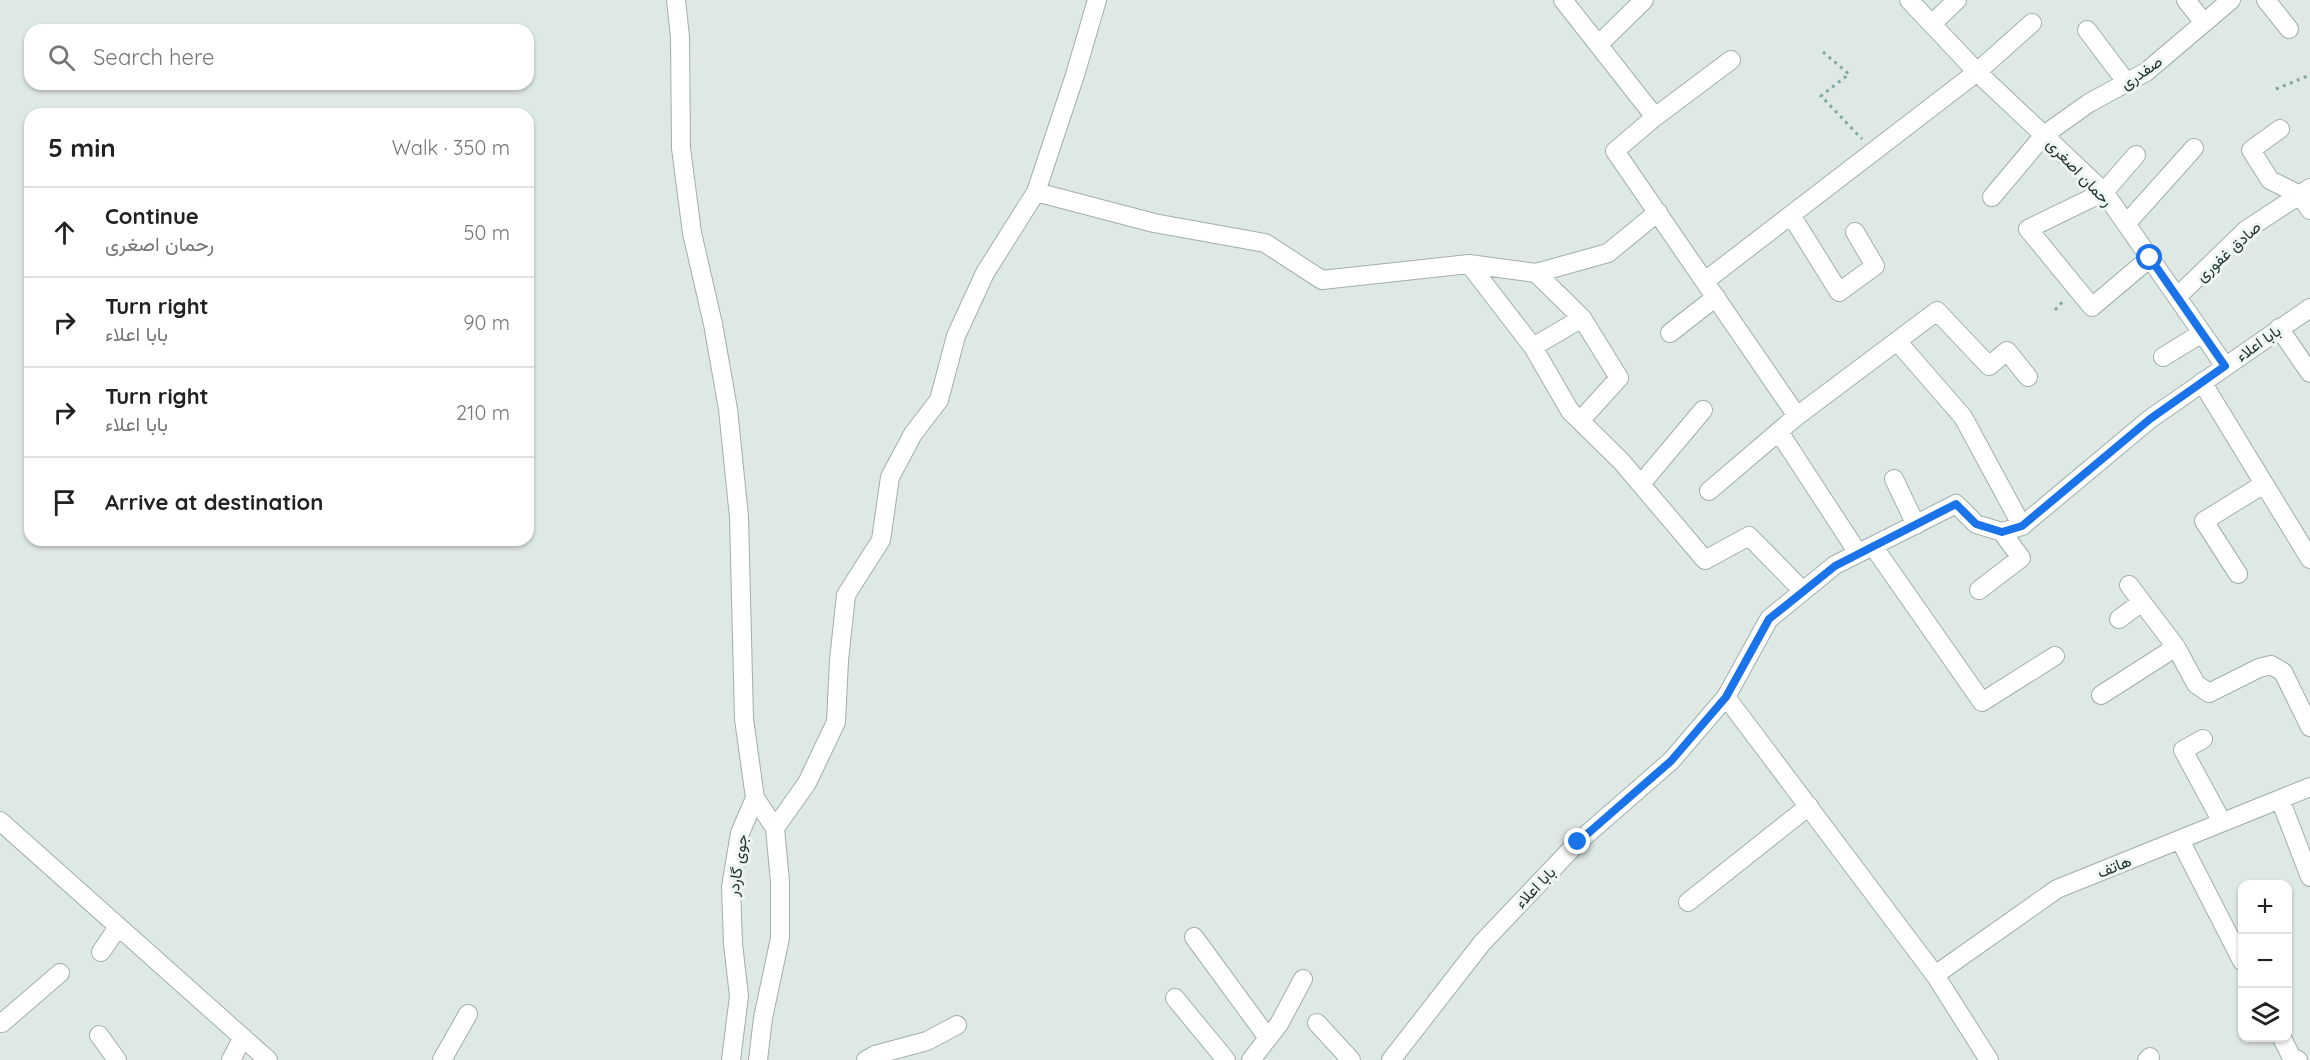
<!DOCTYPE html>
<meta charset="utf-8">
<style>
body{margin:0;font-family:Quicksand,Vazirmatn,sans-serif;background:#f2f2f2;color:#222}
.controls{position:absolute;right:18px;bottom:18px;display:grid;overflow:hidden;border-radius:12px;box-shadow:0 2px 4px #0004}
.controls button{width:54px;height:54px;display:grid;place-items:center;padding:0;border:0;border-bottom:2px solid #e0e0e0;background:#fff;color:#222;font:30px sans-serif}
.stop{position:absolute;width:18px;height:18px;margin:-14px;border:4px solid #1a73e8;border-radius:50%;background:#fff}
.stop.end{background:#1a73e8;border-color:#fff;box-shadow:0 2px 6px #0008}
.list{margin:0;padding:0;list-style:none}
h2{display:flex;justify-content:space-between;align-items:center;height:78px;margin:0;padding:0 24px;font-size:26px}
h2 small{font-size:20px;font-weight:400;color:#767676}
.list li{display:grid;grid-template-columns:39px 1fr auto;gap:18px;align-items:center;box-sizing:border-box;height:90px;padding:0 24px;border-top:2px solid #e0e0e0}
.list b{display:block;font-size:22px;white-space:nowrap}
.list p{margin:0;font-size:20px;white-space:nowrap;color:#767676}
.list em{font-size:20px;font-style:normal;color:#767676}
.icon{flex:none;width:33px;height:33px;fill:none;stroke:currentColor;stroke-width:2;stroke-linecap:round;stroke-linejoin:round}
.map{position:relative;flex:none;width:2310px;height:1060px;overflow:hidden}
.search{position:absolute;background:#fff;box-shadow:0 2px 4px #0004;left:24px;top:24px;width:510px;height:66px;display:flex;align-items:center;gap:15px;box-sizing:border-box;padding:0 21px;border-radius:18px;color:#767676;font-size:22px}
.panel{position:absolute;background:#fff;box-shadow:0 2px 4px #0004;left:24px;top:108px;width:510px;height:438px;border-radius:18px}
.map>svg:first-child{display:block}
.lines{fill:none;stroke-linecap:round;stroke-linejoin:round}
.minor-casing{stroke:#a2afac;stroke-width:20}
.path{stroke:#81a8a3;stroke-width:3;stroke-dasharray:3 4.5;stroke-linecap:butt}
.minor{stroke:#fff;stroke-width:18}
.route{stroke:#1a73e8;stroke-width:8}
.labels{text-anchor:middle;stroke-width:6;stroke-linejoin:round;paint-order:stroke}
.street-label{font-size:16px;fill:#213634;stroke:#eef5f3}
</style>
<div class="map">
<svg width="2310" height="1060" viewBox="0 0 2310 1060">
<rect width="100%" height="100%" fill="#dee8e5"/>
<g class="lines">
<defs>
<path id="minor" d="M676,0L680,37L681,148L692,233L713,324L728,409L739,517L744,719L755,798L775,828L780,882V938L763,1018L758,1060
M1563,0L1655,117
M1909,0L1977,72L2104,192L2225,366
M2186,0L2204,23
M2266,0L2289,29
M1932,24L1957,0
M2087,30L2127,83
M1598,45L1644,0
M1731,60L1655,117L1615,151L1797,416
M2280,129L2251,150L2270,180L2300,195L2310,210
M2136,155L2104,192L2028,229L2092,307L2150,258
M1036,192L1154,223L1265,243L1322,280L1469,264L1536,273L1608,253L1658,212
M1992,197L2044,135L2089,103L2146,72L2231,0
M1791,215L1839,292L1875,266L1855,232
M2126,224L2194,148
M1469,264L1533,347L1570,411L1621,461L1705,560L1749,536L1803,591
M1705,281L1977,72L2032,23
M2177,297L2246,230L2310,188
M2279,328L2310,373
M1670,333L1716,297
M1897,341L1963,417L2022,526
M1533,347L1582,318L1536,273
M2163,357L2202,333
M2202,382L2310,559
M1580,421L1619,378L1582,318
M1779,432L1858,553
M1894,479L1916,525
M1641,484L1703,410
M1709,491L1797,416L1937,311L1989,366L2007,351L2028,377
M1873,546L1982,702L2055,656
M2238,574L2204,521L2264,484
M2129,585L2176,647L2196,684L2209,693L2259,668L2271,665L2283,672L2310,727
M1979,590L2021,558L2002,532
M2119,619L2142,602
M2101,695L2176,647
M1726,697L1935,975L1989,1060
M2203,739L2183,750L2222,822
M2280,799L2310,877
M0,821L268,1060
M775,828L807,783L836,722L839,660L846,595L881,540L890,477L913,434L939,400L956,336L985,273L1036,192L1075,75L1097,0
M2180,840L2242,961
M1688,902L1809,806
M1194,937L1268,1038
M101,952L118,927
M1935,975L2057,889L2310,787
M1175,998L1226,1060
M0,1021L2,1023L60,973
M1317,1023L1351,1060
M99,1035L117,1060
M2282,1038L2292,1058L2298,1060
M231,1060L243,1037
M442,1060L468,1014
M731,1060L739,996L733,944L731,887L740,833L755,798
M866,1060L875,1055L927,1041L957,1025
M1251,1060L1279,1024L1303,979
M1391,1060L1482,943L1578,842L1671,761L1726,697L1769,619L1835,565L1956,504L1976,524L2002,532L2022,526L2150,419L2310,308
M2147,1060L2150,1057"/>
</defs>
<!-- minor casing -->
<use href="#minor" class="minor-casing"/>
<!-- path -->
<path class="path" d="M1823,52L1849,74L1821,96L1862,139
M2276,89L2310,75
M2055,310L2064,300"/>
<!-- minor -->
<use href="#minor" class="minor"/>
</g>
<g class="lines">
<!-- route -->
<path class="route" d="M1578,842L1671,761L1726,697L1769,619L1835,566L1956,504L1976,524L2002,532L2022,526L2150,419L2225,366L2150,258"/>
</g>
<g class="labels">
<!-- street labels -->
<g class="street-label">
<text transform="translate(2141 72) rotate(-34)" y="6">صفدری</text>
<text transform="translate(2080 172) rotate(46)" y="6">رحمان اصغری</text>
<text transform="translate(2228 251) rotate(-42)" y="6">صادق غفوری</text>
<text transform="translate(2258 343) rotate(-35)" y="6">بابا اعلاء</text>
<text transform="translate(737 865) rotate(-81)" y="6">جوی گاردر</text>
<text transform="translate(2114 866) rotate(-22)" y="6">هاتف</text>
<text transform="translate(1535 887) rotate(-46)" y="6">بابا اعلاء</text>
</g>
</g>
</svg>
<div class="controls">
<button>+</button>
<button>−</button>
<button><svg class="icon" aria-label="layers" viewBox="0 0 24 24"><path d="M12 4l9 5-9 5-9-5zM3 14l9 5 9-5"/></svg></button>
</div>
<div class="stop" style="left:2150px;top:258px"></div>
<div class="stop end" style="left:1578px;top:842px"></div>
<div class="search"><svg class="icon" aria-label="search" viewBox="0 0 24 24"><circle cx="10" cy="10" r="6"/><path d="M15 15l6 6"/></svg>Search here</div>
<section class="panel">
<h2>5 min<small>Walk · 350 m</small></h2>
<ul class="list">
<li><svg class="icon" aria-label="ahead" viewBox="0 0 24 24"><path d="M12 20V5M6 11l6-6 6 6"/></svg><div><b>Continue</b><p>رحمان اصغری</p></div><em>50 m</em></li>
<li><svg class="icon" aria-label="right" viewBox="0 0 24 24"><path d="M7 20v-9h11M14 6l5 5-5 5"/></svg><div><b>Turn right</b><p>بابا اعلاء</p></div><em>90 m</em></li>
<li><svg class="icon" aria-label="right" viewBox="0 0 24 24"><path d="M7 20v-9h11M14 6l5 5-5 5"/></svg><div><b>Turn right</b><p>بابا اعلاء</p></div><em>210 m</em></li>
<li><svg class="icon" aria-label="arrive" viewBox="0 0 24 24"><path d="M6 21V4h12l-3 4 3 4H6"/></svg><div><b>Arrive at destination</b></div></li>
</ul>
</section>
</div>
